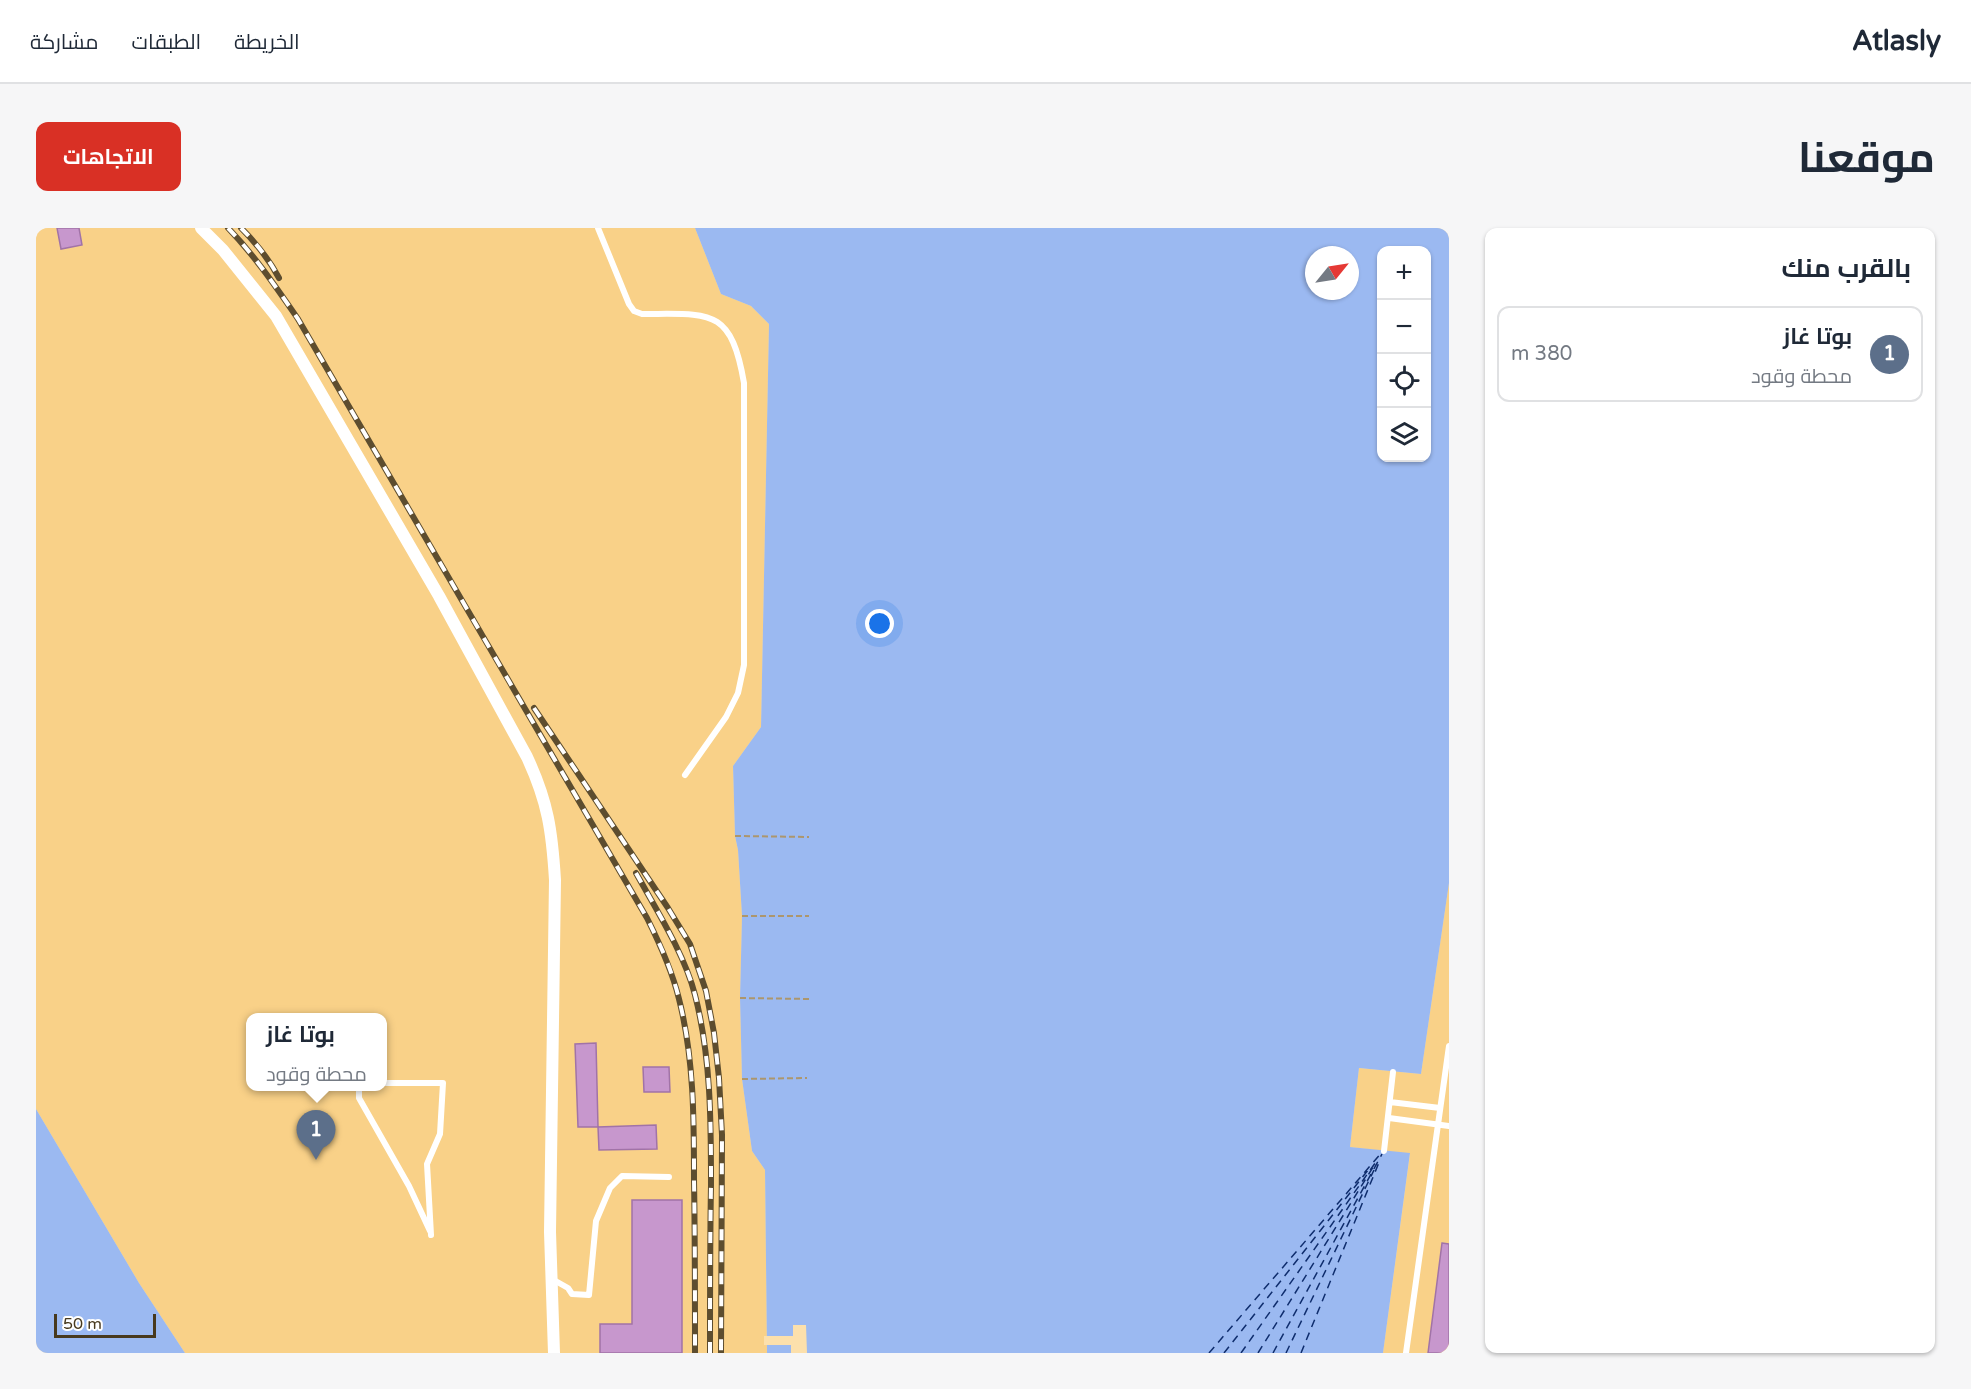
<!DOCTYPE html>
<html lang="ar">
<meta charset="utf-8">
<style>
body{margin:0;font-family:"Varela Round",Cairo,sans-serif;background:#f6f6f7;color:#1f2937;direction:rtl}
.controls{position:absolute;right:18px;top:18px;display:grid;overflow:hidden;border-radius:12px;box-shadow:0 2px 4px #0004}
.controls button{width:54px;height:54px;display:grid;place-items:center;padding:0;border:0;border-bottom:2px solid #e0e1e3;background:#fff;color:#1f2937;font:30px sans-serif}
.compass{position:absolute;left:1269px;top:18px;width:54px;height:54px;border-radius:50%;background:#fff;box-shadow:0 2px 4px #0004;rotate:60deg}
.scale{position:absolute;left:18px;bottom:15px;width:102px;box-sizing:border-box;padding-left:6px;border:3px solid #47391e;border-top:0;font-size:16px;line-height:21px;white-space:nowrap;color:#47391e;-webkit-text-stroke:4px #fff;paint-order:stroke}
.you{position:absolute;left:844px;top:396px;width:21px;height:21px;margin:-15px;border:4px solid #fff;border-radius:50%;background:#1a73e8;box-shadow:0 0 0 9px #1a73e833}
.badge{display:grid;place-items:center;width:39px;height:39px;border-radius:50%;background:#d93025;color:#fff;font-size:20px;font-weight:700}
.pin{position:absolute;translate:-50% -50px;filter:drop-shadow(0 2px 3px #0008)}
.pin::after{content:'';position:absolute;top:32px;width:21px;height:18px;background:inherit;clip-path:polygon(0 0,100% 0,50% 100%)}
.popup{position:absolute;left:210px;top:785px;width:141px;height:78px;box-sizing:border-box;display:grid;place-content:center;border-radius:12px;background:#fff;filter:drop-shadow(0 2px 4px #0005);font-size:20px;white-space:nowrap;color:#747a83}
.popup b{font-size:22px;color:#1f2937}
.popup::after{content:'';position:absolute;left:50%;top:100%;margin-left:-12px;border:12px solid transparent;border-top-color:#fff}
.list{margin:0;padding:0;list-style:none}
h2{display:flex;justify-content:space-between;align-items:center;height:78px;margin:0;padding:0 24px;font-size:26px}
h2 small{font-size:20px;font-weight:400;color:#747a83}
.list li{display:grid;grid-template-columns:39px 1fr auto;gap:18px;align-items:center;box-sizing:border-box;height:96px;margin:0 12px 12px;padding:0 12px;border:2px solid #e0e1e3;border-radius:12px}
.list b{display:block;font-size:22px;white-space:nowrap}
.list p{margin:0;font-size:20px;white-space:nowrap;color:#747a83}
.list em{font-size:20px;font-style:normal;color:#747a83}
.icon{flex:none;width:33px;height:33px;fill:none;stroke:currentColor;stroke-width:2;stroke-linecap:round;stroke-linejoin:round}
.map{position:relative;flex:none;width:1413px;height:1125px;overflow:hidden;direction:ltr;border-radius:12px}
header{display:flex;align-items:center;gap:36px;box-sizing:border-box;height:84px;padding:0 30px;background:#fff;border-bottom:2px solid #e0e1e3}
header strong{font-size:28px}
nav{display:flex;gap:33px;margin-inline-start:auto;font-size:21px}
.intro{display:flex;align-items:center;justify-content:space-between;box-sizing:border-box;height:144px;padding:0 36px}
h1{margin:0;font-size:42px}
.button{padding:15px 27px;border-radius:12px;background:#d93025;color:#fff;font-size:21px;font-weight:700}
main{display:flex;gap:36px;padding:0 36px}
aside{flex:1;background:#fff;border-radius:12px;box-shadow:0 2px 4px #0004}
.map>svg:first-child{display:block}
.built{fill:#f9d188;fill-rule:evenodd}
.water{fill:#9bb9f1;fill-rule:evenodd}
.pier{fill:#fce0ac}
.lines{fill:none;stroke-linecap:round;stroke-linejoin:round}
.ferry{stroke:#0f2d6d;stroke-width:1.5;stroke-dasharray:8 6;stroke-linecap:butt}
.building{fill:#c797cd;stroke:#a173a7;stroke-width:1.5}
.path{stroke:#ac966d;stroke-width:2;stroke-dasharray:6 3;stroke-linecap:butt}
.lane{stroke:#fff;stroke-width:6}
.street{stroke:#fff;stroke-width:12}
.rail-casing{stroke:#5d4d2f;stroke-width:6}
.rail{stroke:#fff;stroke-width:4;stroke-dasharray:11;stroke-linecap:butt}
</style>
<header>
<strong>Atlasly</strong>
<nav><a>الخريطة</a><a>الطبقات</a><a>مشاركة</a></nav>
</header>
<div class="intro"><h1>موقعنا</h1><a class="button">الاتجاهات</a></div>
<main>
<aside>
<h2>بالقرب منك<small></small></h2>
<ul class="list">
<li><span class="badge" style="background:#5c6f8a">1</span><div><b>بوتا غاز</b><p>محطة وقود</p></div><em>380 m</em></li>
</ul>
</aside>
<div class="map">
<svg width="1413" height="1125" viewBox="0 0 1413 1125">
<rect width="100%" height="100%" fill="#fce0ac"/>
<!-- built -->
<path class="built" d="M0,0H659L685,66L715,78L733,96L725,499L697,538L699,608L702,622L706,688L704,770L706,851L716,923L729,942L731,1125H149L103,1055L0,881ZM214,790H346V858H214Z
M1413,655V1125H1347L1374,926L1314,919L1323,840L1385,846Z"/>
<!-- water -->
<path class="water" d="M659,0H1413V655L1385,846L1323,840L1314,919L1374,925L1347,1125H731L729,942L716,923L706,851L704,770L706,688L702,622L699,608L697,538L725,499L733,96L715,78L685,66ZM1346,22H1390V230H1346ZM1278,27H1314V63H1278Z
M0,881L103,1055L149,1125H0Z"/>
<!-- pier -->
<path class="pier" d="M757,1097H770L771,1125H755V1117H728V1108H757Z"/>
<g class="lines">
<!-- ferry -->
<path class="ferry" d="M1173,1125L1347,923
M1188,1125L1332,942
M1205,1125L1342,931
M1222,1125L1339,936
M1237,1125L1346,926
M1250,1125L1338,942
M1265,1125L1344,932"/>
</g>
<!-- building -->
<path class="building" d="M21,0H43L46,17L25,21Z
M560,815L562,899H542L539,816Z
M607,839H633L634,864H608Z
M620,897L621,921L563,922L562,899Z
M596,972H646V1125H564V1096H596Z
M1406,1015L1413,1016V1125H1392Z"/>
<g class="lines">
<!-- path -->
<path class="path" d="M699,608L773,609
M706,688H773
M704,770L774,771
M706,851L771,850"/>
<!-- lane -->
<path class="lane" d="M562,0L593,76L598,83L606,86C674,86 695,79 708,155V437L702,465L690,489L649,547
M346,855H407L404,906L391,936L395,1007
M323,858V870L373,958L394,1003
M1354,874L1404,880
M1353,890L1413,898
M1348,923L1357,844
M516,1051L532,1060L536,1066L553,1067L560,993L574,960L586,948L633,949
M1370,1125L1413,818"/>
<!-- street -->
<path class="street" d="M165,0L187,22L240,88L403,368L491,529C512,574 516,603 519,652L514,1004L518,1125"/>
<defs>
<path id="rail" d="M192,0C219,28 240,59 262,91L611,690C624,716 636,742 643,771C658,830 658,891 658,952C659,1010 659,1067 659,1125
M205,0C220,15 233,31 243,50
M498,480L632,680L654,716L670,763L678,805L683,850L686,907L685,1125
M600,645C620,681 649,727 659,767C675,829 675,894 675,957C674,1013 674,1069 674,1125"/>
</defs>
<!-- rail casing -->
<use href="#rail" class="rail-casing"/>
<!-- rail -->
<use href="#rail" class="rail"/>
</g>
</svg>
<div class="controls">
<button>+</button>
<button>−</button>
<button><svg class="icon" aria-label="locate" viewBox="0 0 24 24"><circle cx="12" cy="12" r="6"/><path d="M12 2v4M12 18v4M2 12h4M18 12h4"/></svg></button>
<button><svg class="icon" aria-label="layers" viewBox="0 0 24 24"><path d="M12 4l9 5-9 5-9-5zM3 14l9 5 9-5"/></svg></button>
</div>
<svg class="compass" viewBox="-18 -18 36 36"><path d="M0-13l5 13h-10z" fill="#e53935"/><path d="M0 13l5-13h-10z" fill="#747a83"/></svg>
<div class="scale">50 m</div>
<div class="you"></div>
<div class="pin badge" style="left:280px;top:932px;background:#5c6f8a">1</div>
<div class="popup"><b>بوتا غاز</b>محطة وقود</div>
</div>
</main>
